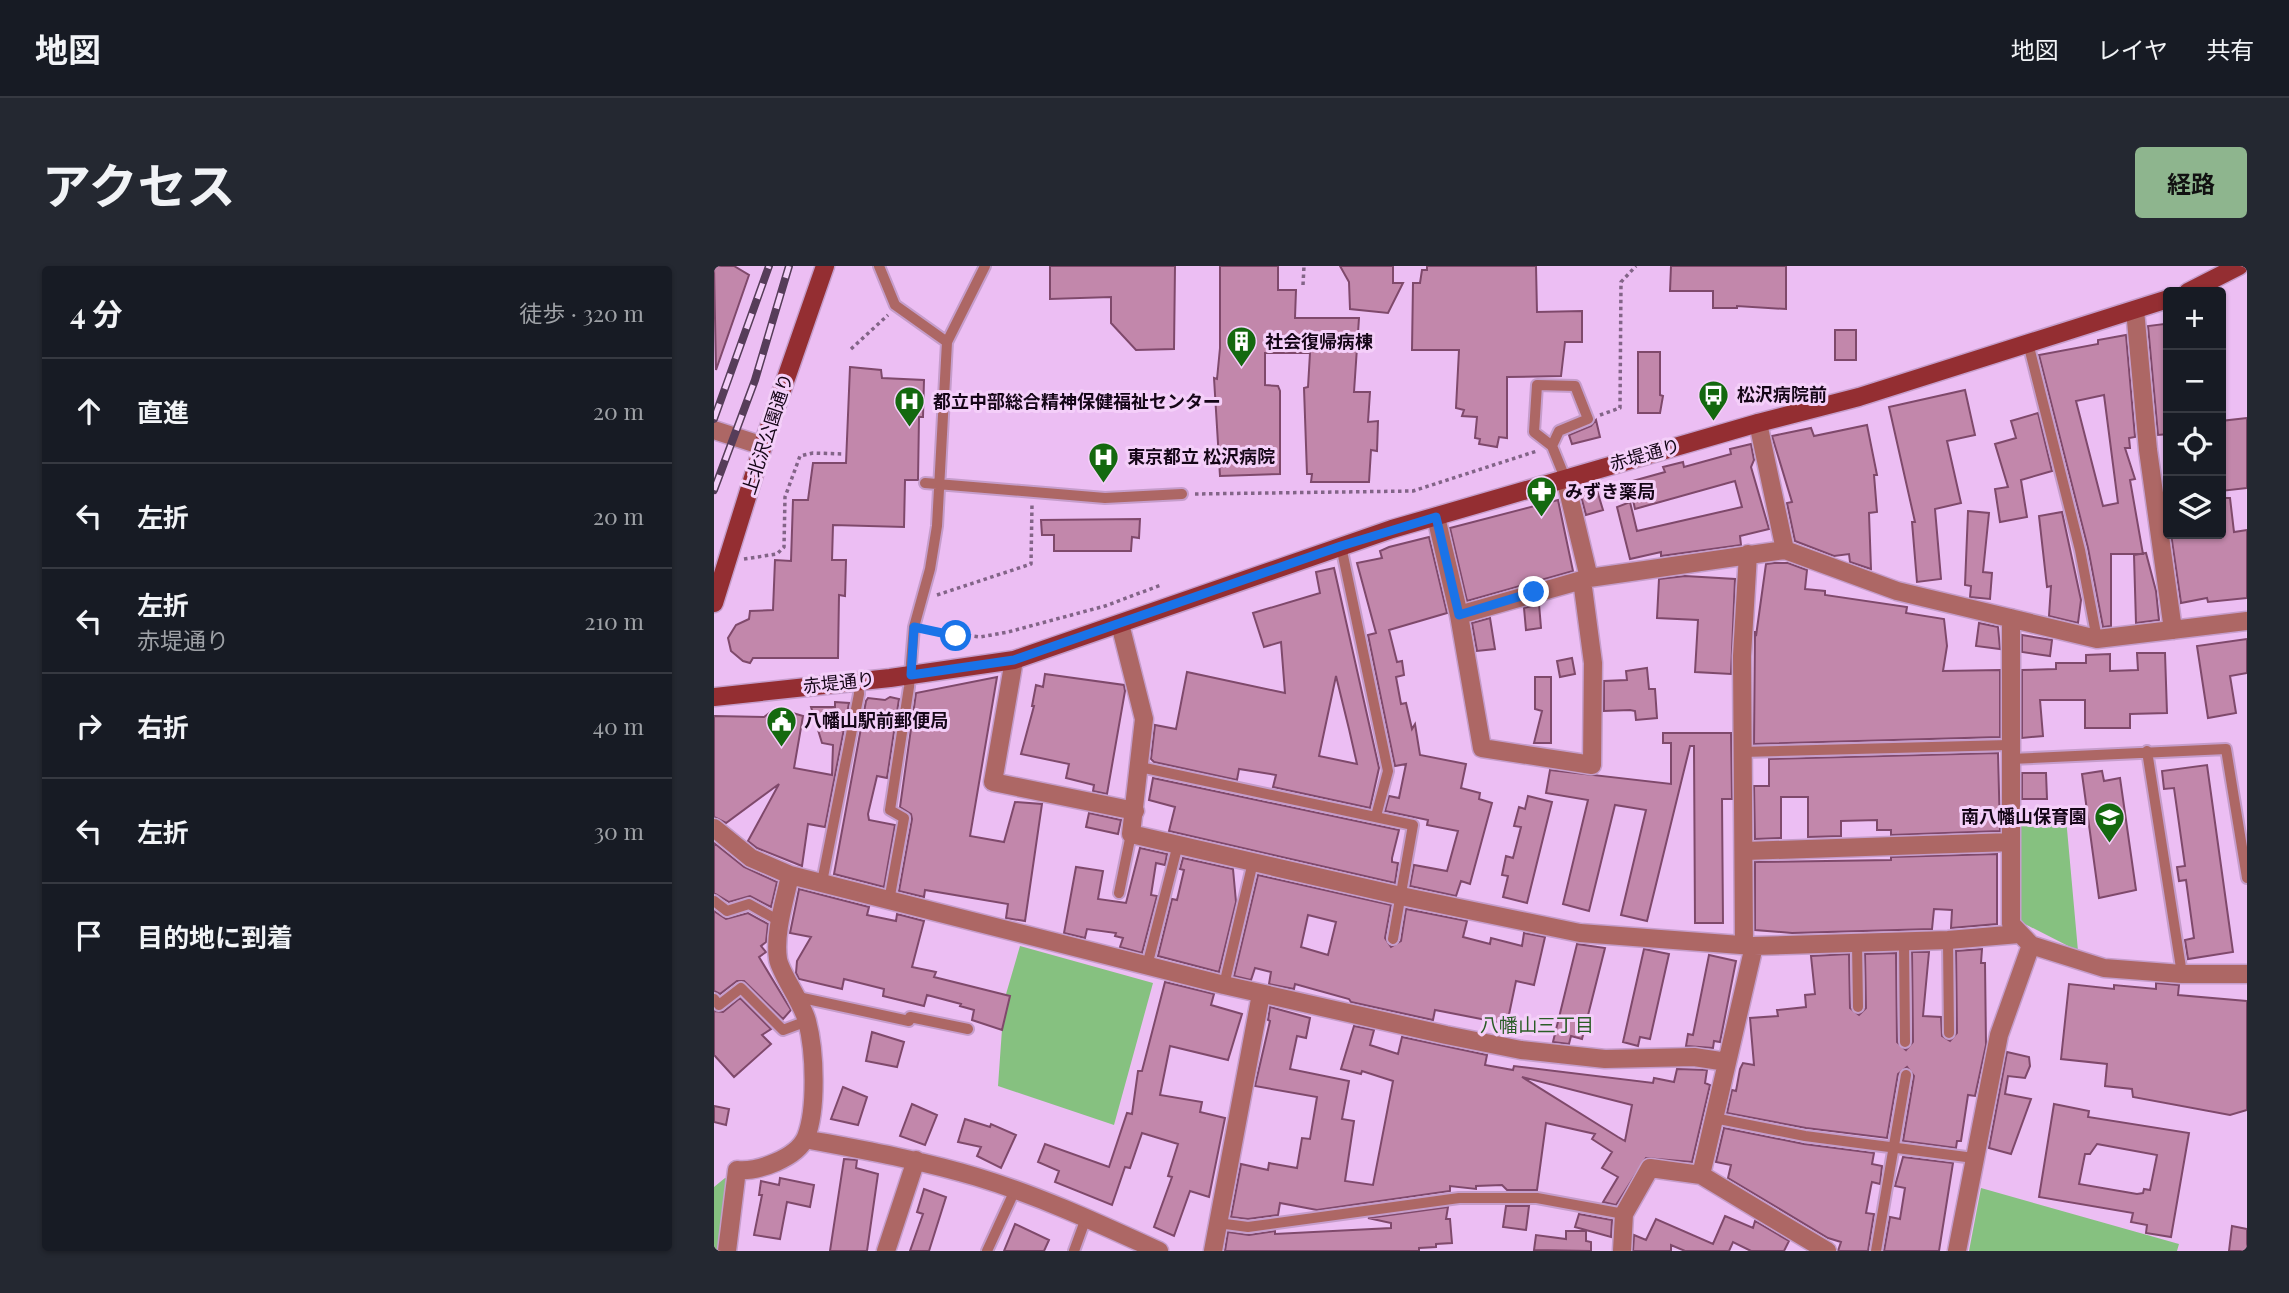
<!DOCTYPE html>
<html lang="ja">
<meta charset="utf-8">
<style>
body{margin:0;font-family:"Playfair Display","Noto Sans JP",serif;background:#242831;color:#f1f3f6}
.controls{position:absolute;right:21px;top:21px;display:grid;overflow:hidden;border-radius:7px;box-shadow:0 2px 5px #0004}
.controls button{width:63px;height:63px;display:grid;place-items:center;padding:0;border:0;border-bottom:2px solid #363941;background:#171b24;color:#f1f3f6;font:35px sans-serif}
.stop{position:absolute;width:21px;height:21px;margin:-16px;border:5px solid #1a73e8;border-radius:50%;background:#fff}
.stop.end{background:#1a73e8;border-color:#fff;box-shadow:0 2px 7px #0008}
.list{margin:0;padding:0;list-style:none}
h2{display:flex;justify-content:space-between;align-items:center;height:91px;margin:0;padding:0 28px;font-size:30px}
h2 small{font-size:23px;font-weight:400;color:#9ea1a6}
.list li{display:grid;grid-template-columns:46px 1fr auto;gap:21px;align-items:center;box-sizing:border-box;height:105px;padding:0 28px;border-top:2px solid #363941}
.list b{display:block;font-size:26px;white-space:nowrap}
.list p{margin:0;font-size:23px;white-space:nowrap;color:#9ea1a6}
.list em{font-size:23px;font-style:normal;color:#9ea1a6}
.icon{flex:none;width:38px;height:38px;fill:none;stroke:currentColor;stroke-width:2;stroke-linecap:round;stroke-linejoin:round}
.map{position:relative;flex:none;width:1533px;height:985px;overflow:hidden;border-radius:7px}
header{display:flex;align-items:center;gap:42px;box-sizing:border-box;height:98px;padding:0 35px;background:#171b24;border-bottom:2px solid #363941}
header strong{font-size:33px}
nav{display:flex;gap:38px;margin-inline-start:auto;font-size:24px}
.intro{display:flex;align-items:center;justify-content:space-between;box-sizing:border-box;height:168px;padding:0 42px}
h1{margin:0;font-size:49px}
.button{padding:18px 32px;border-radius:7px;background:#8eb58e;color:#111;font-size:24px;font-weight:700}
main{display:flex;gap:42px;padding:0 42px}
aside{flex:1;background:#171b24;border-radius:7px;box-shadow:0 2px 5px #0004}
.map>svg:first-child{display:block}
.green{fill:#86c180}
.building{fill:#c287ab;stroke:#7f496b;stroke-width:2;fill-rule:evenodd}
.lines{fill:none;stroke-linecap:round;stroke-linejoin:round}
.lane-casing{stroke:#c59dcb;stroke-width:14}
.street-casing{stroke:#c59dcb;stroke-width:21}
.secondary-casing{stroke:#c59dcb;stroke-width:21}
.path{stroke:#826487;stroke-width:3.5;stroke-dasharray:3.5 3.5;stroke-linecap:butt}
.lane{stroke:#ad6765;stroke-width:10}
.street{stroke:#ad6765;stroke-width:18}
.secondary{stroke:#942e32;stroke-width:18}
.rail-casing{stroke:#563d59;stroke-width:8}
.rail{stroke:#f4cff9;stroke-width:5;stroke-dasharray:16;stroke-linecap:butt}
.route{stroke:#1a73e8;stroke-width:9}
.labels{text-anchor:middle;stroke-width:6;stroke-linejoin:round;paint-order:stroke}
.poi-label{font-size:18px;font-weight:bold;fill:#150617;stroke:#f4cff9;text-anchor:start}
.street-label{font-size:18px;fill:#150617;stroke:#f4cff9}
.neighbourhood-label{font-size:19px;fill:#2b5d27;stroke:#f4cff9}
</style>
<header>
<strong>地図</strong>
<nav><a>地図</a><a>レイヤ</a><a>共有</a></nav>
</header>
<div class="intro"><h1>アクセス</h1><a class="button">経路</a></div>
<main>
<aside>
<h2>4 分<small>徒歩 · 320 m</small></h2>
<ul class="list">
<li><svg class="icon" aria-label="ahead" viewBox="0 0 24 24"><path d="M12 20V5M6 11l6-6 6 6"/></svg><div><b>直進</b></div><em>20 m</em></li>
<li><svg class="icon" aria-label="left" viewBox="0 0 24 24"><path d="M17 20v-9H6M10 6l-5 5 5 5"/></svg><div><b>左折</b></div><em>20 m</em></li>
<li><svg class="icon" aria-label="left" viewBox="0 0 24 24"><path d="M17 20v-9H6M10 6l-5 5 5 5"/></svg><div><b>左折</b><p>赤堤通り</p></div><em>210 m</em></li>
<li><svg class="icon" aria-label="right" viewBox="0 0 24 24"><path d="M7 20v-9h11M14 6l5 5-5 5"/></svg><div><b>右折</b></div><em>40 m</em></li>
<li><svg class="icon" aria-label="left" viewBox="0 0 24 24"><path d="M17 20v-9H6M10 6l-5 5 5 5"/></svg><div><b>左折</b></div><em>30 m</em></li>
<li><svg class="icon" aria-label="arrive" viewBox="0 0 24 24"><path d="M6 21V4h12l-3 4 3 4H6"/></svg><div><b>目的地に到着</b></div></li>
</ul>
</aside>
<div class="map">
<svg width="1533" height="985" viewBox="0 0 1533 985">
<rect width="100%" height="100%" fill="#ecbef3"/>
<!-- green -->
<path class="green" d="M1352,552L1364,685L1303,654L1301,553Z
M306,680L439,717L400,859L284,820L290,735Z
M11,912L22,913L13,985H0V921Z
M1267,922L1465,978L1463,985H1255Z"/>
<!-- building -->
<path class="building" d="M0,0H20L35,9L2,104Z
M336,0H461L460,83L422,84L397,57V31L336,33Z
M506,0H564V24H582L581,52H645L640,126H656L654,156L664,155L663,185L657,184L655,216H597L598,208H593L590,122L594,121L596,87H551V119L564,120L566,125V208L506,210L500,112L503,113L506,82Z
M626,0H679V17H689L674,47L636,43L635,16Z
M713,0H822L823,46L868,45V76H851L847,110L793,111V172L785,171L783,181L765,178L766,173L761,172L763,151L748,150L750,144L742,142L745,84H698L699,17H706L708,4H713Z
M957,0H1072V43L1023,40V42H999V25H956Z
M1450,58L1454,84V168L1444,169L1434,60Z
M1121,64H1142V94H1121Z
M1412,69L1421,171L1415,172L1416,182H1411L1421,213L1416,214L1429,288H1397V360L1389,361L1374,282L1325,89L1384,78V74ZM1390,129L1404,237L1389,240L1362,135Z
M924,86H946V129L949,130L946,147H924Z
M136,101L167,104L168,112L210,114L209,151H205L204,214H191L190,261L119,259L118,294H132L131,330L125,329L124,392H39L36,397L29,395L17,385L14,372L22,359L35,353L36,345L59,344L61,294L77,295L79,234H94L99,197H132Z
M1251,124L1261,169L1233,175L1247,237L1221,243L1227,313L1203,316L1198,256H1201L1175,141Z
M1324,147L1338,205L1307,214L1313,251L1286,256L1281,223L1294,221L1281,178L1302,172L1297,155Z
M1533,152V222L1507,225V155Z
M882,154L886,171L858,178L855,169L877,160Z
M1153,159L1163,209H1160L1163,246L1155,247L1157,303L1136,296L1135,288L1120,290L1081,275L1073,237L1078,236L1058,170L1097,162L1100,170Z
M1037,178L1040,194L1037,201L1055,263L1026,270L1027,279L947,290V286L916,293L903,241L916,236L923,265L1028,241L1021,215L921,243L915,216L951,206L949,201L969,196L970,201L1017,188L1016,183Z
M882,221L889,244L872,249L866,226Z
M1507,232H1516L1520,266L1533,264V332L1494,336L1493,332L1467,337L1457,268H1507Z
M844,234L859,305L753,335L736,262Z
M1254,245L1275,247L1269,306L1278,307L1276,333L1256,331L1257,320L1251,319Z
M1348,246L1367,334L1364,357L1335,350L1337,320L1333,321L1325,250Z
M426,253L425,272L418,271L417,285H340V269H328L327,254Z
M715,271L733,347L675,364L683,396L688,395L690,409L682,411L687,438L692,437L698,463L701,458L706,489L752,498L747,522L766,527L765,533L778,537L756,618L747,615L742,630L696,620L700,599L733,605L744,565L713,559L714,554L671,545L675,530L685,532L692,498L681,500L654,369L662,367L643,297L668,292L666,285L675,281Z
M1432,287L1442,325L1445,354L1422,357L1420,289Z
M1060,297H1074L1093,304L1091,323L1111,325V329L1193,341L1192,347L1230,353L1233,380L1229,405L1286,404V471L1040,478L1041,365L1042,370L1052,298Z
M620,302L665,502L656,542L559,521L562,509L525,503L523,514L440,496L437,493L441,459L462,463L473,406L571,427L567,376L550,381L539,347L606,327L602,306ZM622,410L635,463L643,498L605,490Z
M971,310L1021,313L1017,408L981,406L984,354L943,352L945,313Z
M825,338L827,362L812,364L810,342Z
M776,352L781,383L763,385L758,357Z
M1265,357L1284,361L1286,383L1262,380Z
M1308,369L1338,374L1336,390L1308,386Z
M1533,373V407L1516,410L1522,447L1494,452L1483,380Z
M1423,387H1451L1453,447L1416,448V462H1371V434H1326L1329,470L1308,472V404L1342,403V397H1372V389L1396,388V405L1424,404Z
M858,392L861,408L846,411L843,395Z
M933,402L935,423H941L943,452L922,454L921,445L916,444L890,445V415L913,414L912,405Z
M331,408L410,419L411,425L393,528L379,525L380,519L352,512L355,498L307,488L320,440H318L322,419L329,421Z
M283,411L256,570L290,576L301,536L328,538L311,655L292,652L294,638L211,624L210,631L185,625L198,553L197,548L186,541L202,427Z
M821,411H837V477H820L828,445L821,443Z
M176,431L185,433L173,512L163,510L154,548L155,554L181,559L170,621L120,608L152,435L154,432L171,434Z
M121,436L135,437L111,561L94,558L88,600L43,582L34,575L65,518L12,557L0,551V450L50,451L62,442L89,450L80,502L118,509L119,479L108,477L97,441H121Z
M949,467H1017L1018,533H1008L1009,657H981L980,480H976L933,655L907,649L932,544L901,539L875,645L849,638L874,534L832,527L836,504L957,518V477H949Z
M1284,487L1286,565L1177,569V564H1163V554L1127,555V570L1094,571V531H1067V572L1041,573L1040,520H1055V493Z
M1493,499L1519,686L1474,693L1471,674L1480,672L1472,614L1465,615L1463,601L1471,600L1460,522L1450,523L1448,505Z
M1388,505L1390,515L1406,512L1422,624L1385,632L1368,508Z
M1308,507H1332L1333,533H1308Z
M439,512L685,564L678,592V596L684,597L681,617L455,565L461,541L435,534Z
M814,530L838,536L813,637L789,631L794,610L788,609L792,590L799,592L807,561L800,560L805,541L811,543Z
M375,547L407,554L404,568L372,561Z
M0,577L30,601L63,616L57,641L36,630L15,636L0,627Z
M426,582L453,588L451,599L442,597L437,629L443,630L428,687L406,681L409,672L401,670L402,667L373,663L371,672L350,667L362,601L389,605L384,633L412,637Z
M1283,588V658L1237,662L1238,644L1220,643L1218,663L1078,667L1041,664V596L1177,594V591Z
M469,592L519,603L522,636L505,706L444,690L458,633L463,634L470,604L466,603Z
M544,609L677,639L671,672L677,681L687,675L692,643L753,655L749,671L776,678L777,672L808,680L810,667L831,671L820,719L802,715L793,758L721,744L719,754L637,736L635,733L581,718L580,723L555,718L557,706L541,702L537,714L520,710ZM594,649L622,656L614,689L587,681Z
M85,623L155,641L153,649L182,655L183,648L210,655L198,701L222,706L220,711L296,730L288,764L258,754L260,744L246,740L247,738L213,729L210,740L169,730L170,723L130,713L128,723L85,713L82,707L83,695L97,671L76,667Z
M0,645L12,653L34,647L54,658L52,676L47,680L52,686L45,691L77,744L69,753L30,715H23L6,728L0,725Z
M863,678L891,682L868,773L857,770L855,778L839,776Z
M930,683L955,688L936,773L926,771L924,780L909,776Z
M1268,683L1267,697H1271L1272,779L1261,830L1254,829L1247,875H1243L1242,882L1189,875L1200,810L1193,801L1184,808L1173,872L1092,862L1013,847L1018,824L1022,825L1026,803L1029,797L1040,799L1036,752L1064,750L1063,744L1092,741L1091,729L1101,728L1097,690L1135,688L1136,742L1145,749L1152,742L1151,688L1182,687L1183,776L1192,784L1199,776L1198,686H1215L1209,750L1227,751L1228,770L1236,775L1243,767L1242,685Z
M995,689L1022,695L1006,776L1000,775L999,782L972,780L974,768L979,769Z
M451,716L500,728L497,739L528,748L514,794L456,780L446,829L488,836L486,846L511,852L495,931L476,925L460,970L440,961L458,911L454,910L464,878L428,867L416,902L411,901L398,939L341,916L345,905L324,896L331,878L395,901L413,847L418,848L424,805H428Z
M1442,717L1465,719L1464,729L1533,735V844L1516,849L1419,831L1418,823L1391,820L1393,798L1347,793L1355,718L1400,723V719L1442,723Z
M26,732L57,763L48,769L57,778L20,811L0,789V745L9,746Z
M556,741L596,752L592,772L583,770L576,803L635,815L628,853L640,855L631,915L659,919L679,815L648,805L647,808L627,803L640,760L660,764L656,779L684,788L688,771L773,789L771,799L799,804L800,800L939,817L940,812L960,816L963,803L993,804L991,817L996,819L978,896L932,892L902,939L889,936L904,911L888,902L898,886L878,873L881,868L832,857L823,924H793L788,919L762,920V923L736,920V925L603,944L566,937L564,949L534,953L517,951L527,898L554,904L555,897L583,902L588,872L596,873L603,831L541,820L556,755L554,754ZM808,811L918,839L911,875L904,871Z
M158,766L190,776L183,801L152,795Z
M1293,786L1315,791L1316,800L1311,812L1294,810L1291,828L1317,833L1297,888L1275,882Z
M129,821L153,831L144,859L117,853Z
M198,838L223,849L211,879L186,870Z
M1340,838L1375,845L1374,851L1475,867L1457,971L1432,967L1433,959L1417,956L1419,947L1325,931ZM1383,878L1443,889L1436,924L1430,923L1429,927L1423,928L1365,918L1371,888H1376Z
M0,840L15,843L12,859L0,856Z
M251,853L276,861L277,858L302,869L287,902L263,890L267,881L244,876Z
M1010,862L1090,878L1160,887L1158,898L1168,900L1166,918L1158,916L1157,920L1152,947L1160,948L1154,985H1124L1127,976L1114,972L1014,912L1017,899L1002,896Z
M1189,891L1239,897L1225,985H1170L1176,951L1186,953L1191,922L1181,920Z
M130,893L143,894L142,902L164,908L153,985H116Z
M66,912L100,919L96,941L73,936L66,973L40,969L48,929H45L47,915L65,919Z
M210,923L232,931L215,985H196L209,948L203,946Z
M792,940H815L812,964L789,961Z
M734,941L732,953H736L738,977L722,978V981L705,982V985H511L514,966L535,969L561,965V968L677,962V957L654,952Z
M865,948L898,954L897,971L861,961Z
M1011,950L1039,962L1041,955L1075,975L1070,985H1037L1019,976L1015,985H971L957,979V985H919L920,969L932,974L942,953L999,978Z
M301,958L335,974L330,985H290Z
M1518,960L1533,963V985H1515Z
M852,965H872V975L877,976V985L820,984L822,969L852,973Z"/>
<g class="lines">
<defs>
<path id="lane" d="M165,0L181,39L233,76
M1314,77L1366,284L1383,373
M838,180L845,165L874,153L861,120L823,119L820,166L838,180L851,212
M211,217L391,232L468,228
M627,280L674,505L662,550
M1433,485L1468,708
M1028,486L1295,479
M1296,493L1512,483L1533,612
M426,501L699,559L679,673
M108,616L145,428L144,416
M405,627L417,568
M0,635L13,645L35,638L67,656
M175,635L190,552L176,544L195,421L200,361L216,303L223,260L233,76L271,0
M1234,674L1235,767
M1190,675L1191,776
M1143,677L1144,741
M433,700L464,578
M510,719L539,596
M84,731L195,755L196,751L254,763
M0,733L5,739L27,722L69,764L93,755
M1000,852L1091,870L1260,892
M504,957L534,961L745,932H823L910,948
M273,985L301,924
M360,985L372,952
M1162,985L1192,809"/>
<path id="street" d="M1421,44L1434,184L1459,364
M1044,157L1071,284
M0,164L49,180
M851,212L875,312
M722,251L745,349L768,482L878,499L879,397L868,314
M745,349L875,312L1071,284L1183,325L1383,373L1533,355
M1297,352V658L1317,679L1390,702L1468,708H1533
M406,358L430,453L417,568L687,630L866,667L1040,680L1234,674L1305,668
M300,394L279,516L421,545
M0,562L37,592L76,609L510,719L732,769L807,784L891,793L980,791L1013,796
M1031,585L1297,576
M1030,679L1028,390L1034,288
M91,873C149,884 207,894 263,911C326,930 386,958 445,985
M987,909L1040,680
M13,985L23,904C44,906 83,892 92,871C103,843 101,785 93,755C88,736 66,707 64,693C60,667 71,634 76,609
M172,985L202,894
M499,985L547,728
M908,985L910,948L936,902L987,909L1113,985
M1243,985L1285,769L1317,679"/>
<path id="secondary" d="M1474,26L1525,0
M0,337L52,170L111,0
M0,431L176,412L300,394L678,263L1044,157L1145,131L1454,33"/>
</defs>
<!-- lane casing -->
<use href="#lane" class="lane-casing"/>
<!-- street casing -->
<use href="#street" class="street-casing"/>
<!-- secondary casing -->
<use href="#secondary" class="secondary-casing"/>
<!-- path -->
<path class="path" d="M589,19L590,0
M137,83L174,49
M886,149L906,142L907,16L922,0
M481,228L699,225L823,185
M30,293L63,288L70,281L71,231L86,190L99,187L128,188
M223,329L317,298L318,238
M212,363L266,371L294,366L391,340L447,319"/>
<!-- lane -->
<use href="#lane" class="lane"/>
<!-- street -->
<use href="#street" class="street"/>
<!-- secondary -->
<use href="#secondary" class="secondary"/>
<defs>
<path id="rail" d="M0,153L55,0
M0,224L41,114L75,0"/>
</defs>
<!-- rail casing -->
<use href="#rail" class="rail-casing"/>
<!-- rail -->
<use href="#rail" class="rail"/>
</g>
<g class="lines">
<!-- route -->
<path class="route" d="M242,370L200,361L197,409L300,394L627,280L722,251L745,349L820,326"/>
</g>
<!-- icons -->
<defs>
<symbol id="building-pin" viewBox="-11 -11 22 30"><path d="M0 17L-7.5 6A9.5 9.5 0 1 1 7.5 6Z" fill="#14690f" stroke="#f4cff9"/><path d="M-4-6H4V6H1V3H-1V6H-4ZM-2.5-4.3h1.7v1.8h-1.7ZM.8-4.3h1.7v1.8H.8ZM-2.5-1h1.7V.8h-1.7ZM.8-1h1.7V.8H.8Z" fill="#fff"/></symbol>
<symbol id="bus-pin" viewBox="-11 -11 22 30"><path d="M0 17L-7.5 6A9.5 9.5 0 1 1 7.5 6Z" fill="#14690f" stroke="#f4cff9"/><path d="M-5-6H5V4H4V6H2V4H-2V6H-4V4H-5ZM-3.5-4V0h7V-4ZM-3.5 1.2v1.5H-2V1.2ZM2 1.2v1.5H3.5V1.2Z" fill="#fff"/></symbol>
<symbol id="hospital-pin" viewBox="-11 -11 22 30"><path d="M0 17L-7.5 6A9.5 9.5 0 1 1 7.5 6Z" fill="#14690f" stroke="#f4cff9"/><path d="M-5-5h3v3.5h4V-5h3V5h-3V1.5h-4V5h-3Z" fill="#fff"/></symbol>
<symbol id="pharmacy-pin" viewBox="-11 -11 22 30"><path d="M0 17L-7.5 6A9.5 9.5 0 1 1 7.5 6Z" fill="#14690f" stroke="#f4cff9"/><path d="M-2-6h4v4h4v4h-4v4h-4v-4h-4v-4h4Z" fill="#fff"/></symbol>
<symbol id="civic-pin" viewBox="-11 -11 22 30"><path d="M0 17L-7.5 6A9.5 9.5 0 1 1 7.5 6Z" fill="#14690f" stroke="#f4cff9"/><path d="M-.6-6.5H3V-4.5H.6V-3L4-1V1h2V6H-6V1h2V-1L-.6-3ZM-1.2 2.5V6h2.4V2.5Z" fill="#fff"/></symbol>
<symbol id="school-pin" viewBox="-11 -11 22 30"><path d="M0 17L-7.5 6A9.5 9.5 0 1 1 7.5 6Z" fill="#14690f" stroke="#f4cff9"/><path d="M0-5L7-2L0 1L-7-2ZM-4 1L0 2.5L4 1V4Q0 6-4 4Z" fill="#fff"/></symbol>
</defs>
<g fill-rule="evenodd">
<use href="#building-pin" x="510" y="58" width="35" height="47"/>
<use href="#bus-pin" x="982" y="112" width="35" height="47"/>
<use href="#hospital-pin" x="178" y="118" width="35" height="47"/>
<use href="#hospital-pin" x="372" y="174" width="35" height="47"/>
<use href="#pharmacy-pin" x="810" y="208" width="35" height="47"/>
<use href="#civic-pin" x="50" y="438" width="35" height="47"/>
<use href="#school-pin" x="1378" y="534" width="35" height="47"/>
</g>
<g class="labels">
<!-- poi labels -->
<g class="poi-label">
<text x="551" y="82">社会復帰病棟</text>
<text x="1023" y="135">松沢病院前</text>
<text x="219" y="142">都立中部総合精神保健福祉センター</text>
<text x="413" y="197">東京都立 松沢病院</text>
<text x="851" y="232">みずき薬局</text>
<text x="90" y="461">八幡山駅前郵便局</text>
<text x="1373" y="557" text-anchor="end">南八幡山保育園</text>
</g>
<!-- street labels -->
<g class="street-label">
<text transform="translate(54 168) rotate(-72)" y="6">上北沢公園通り</text>
<text transform="translate(931 189) rotate(-16)" y="6">赤堤通り</text>
<text transform="translate(125 417) rotate(-6)" y="6">赤堤通り</text>
</g>
<!-- neighbourhood labels -->
<g class="neighbourhood-label">
<text x="823" y="766">八幡山三丁目</text>
</g>
</g>
</svg>
<div class="controls">
<button>+</button>
<button>−</button>
<button><svg class="icon" aria-label="locate" viewBox="0 0 24 24"><circle cx="12" cy="12" r="6"/><path d="M12 2v4M12 18v4M2 12h4M18 12h4"/></svg></button>
<button><svg class="icon" aria-label="layers" viewBox="0 0 24 24"><path d="M12 4l9 5-9 5-9-5zM3 14l9 5 9-5"/></svg></button>
</div>
<div class="stop" style="left:242px;top:370px"></div>
<div class="stop end" style="left:820px;top:326px"></div>
</div>
</main>
